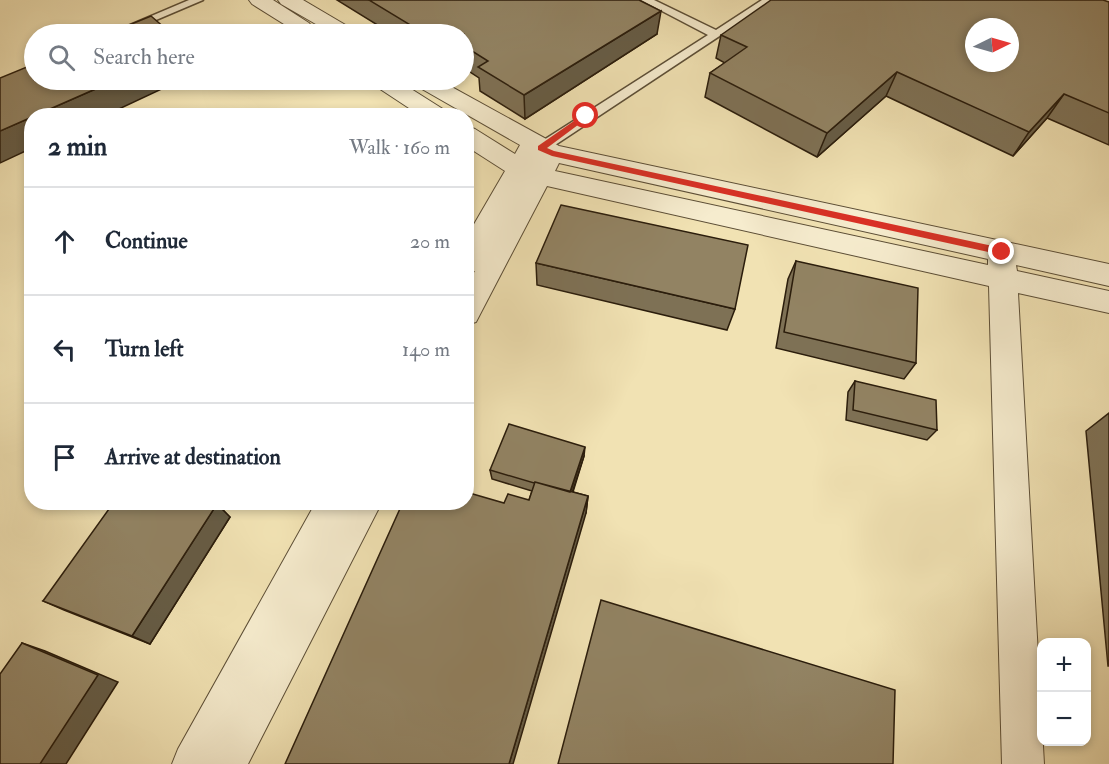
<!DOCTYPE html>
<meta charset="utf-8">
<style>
body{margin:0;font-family:"IM FELL Double Pica",serif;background:#f2f2f3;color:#1f2937}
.controls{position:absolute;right:18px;bottom:18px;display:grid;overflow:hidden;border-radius:12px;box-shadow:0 3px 9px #0003}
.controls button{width:54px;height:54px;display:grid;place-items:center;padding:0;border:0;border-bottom:2px solid #e0e1e3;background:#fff;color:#1f2937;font:30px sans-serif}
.compass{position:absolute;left:965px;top:18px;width:54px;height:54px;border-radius:50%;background:#fff;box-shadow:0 3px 9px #0003;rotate:85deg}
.stop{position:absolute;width:18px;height:18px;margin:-14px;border:4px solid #d93025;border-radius:50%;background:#fff}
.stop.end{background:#d93025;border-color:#fff;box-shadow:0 2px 6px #0008}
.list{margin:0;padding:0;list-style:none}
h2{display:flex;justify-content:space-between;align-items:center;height:78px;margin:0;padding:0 24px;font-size:26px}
h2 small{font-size:20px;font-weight:400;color:#747a83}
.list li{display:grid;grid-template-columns:39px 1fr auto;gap:18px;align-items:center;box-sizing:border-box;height:108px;padding:0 24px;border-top:2px solid #e0e1e3}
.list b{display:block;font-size:22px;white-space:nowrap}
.list em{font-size:20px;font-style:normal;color:#747a83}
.icon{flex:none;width:33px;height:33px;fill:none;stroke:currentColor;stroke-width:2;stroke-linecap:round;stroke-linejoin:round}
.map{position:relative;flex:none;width:1109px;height:764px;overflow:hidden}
.search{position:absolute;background:#fff;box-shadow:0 3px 9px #0003;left:24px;top:24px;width:450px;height:66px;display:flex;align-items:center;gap:15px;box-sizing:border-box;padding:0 21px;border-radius:33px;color:#747a83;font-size:22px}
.panel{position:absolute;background:#fff;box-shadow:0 3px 9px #0003;left:24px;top:108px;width:450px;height:402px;border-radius:24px}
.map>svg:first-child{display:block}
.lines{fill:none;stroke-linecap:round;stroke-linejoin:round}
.service-casing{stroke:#5c4e36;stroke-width:3}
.minor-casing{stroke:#5c4e36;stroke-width:2}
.service{fill:#f6ecce;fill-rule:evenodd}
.minor{fill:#f6ecce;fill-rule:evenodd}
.wall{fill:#7e7155;stroke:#2b1d0c;stroke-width:1.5}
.shaded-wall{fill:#665c45;stroke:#2b1d0c;stroke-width:1.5}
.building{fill:#928363;stroke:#2b1d0c;stroke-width:1.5;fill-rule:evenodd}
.route{fill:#d93025}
</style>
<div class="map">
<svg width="1109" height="764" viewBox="0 0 1109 764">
<rect width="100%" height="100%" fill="#f1e2b3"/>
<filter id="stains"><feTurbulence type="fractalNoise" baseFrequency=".00333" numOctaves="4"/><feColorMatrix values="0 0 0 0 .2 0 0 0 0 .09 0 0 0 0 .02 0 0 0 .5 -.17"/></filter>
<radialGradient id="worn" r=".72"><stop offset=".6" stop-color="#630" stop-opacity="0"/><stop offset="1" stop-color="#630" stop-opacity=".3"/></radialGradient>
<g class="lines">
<defs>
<path id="service" d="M189,0H203L123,34H109Z
M641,0H654L716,30L762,0H774L546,151H536L535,148L536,145L708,35Z
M1101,0H1109V4Z"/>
<path id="minor" d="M249,0H273L309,23L312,27L309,31L302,33L295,31L252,4Z
M278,0H303L354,30L358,34H333L281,4Z
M371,80H397L446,111L449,116H421L374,85Z
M412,80H439L559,146L1109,264V286L1016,265L1017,271L1109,291V313L1018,293L1044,764H1002L989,286L547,186L476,322L466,325V286L475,271L466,273V238L505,171L466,146V126L475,129L515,154L520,145L415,85ZM559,163L988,259V265L555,171Z
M316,502H382L248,764H172L178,749Z"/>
</defs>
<!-- service casing -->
<use href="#service" class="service-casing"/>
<!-- minor casing -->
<use href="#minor" class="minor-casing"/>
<!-- service -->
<use href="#service" class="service"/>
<!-- minor -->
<use href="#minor" class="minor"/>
</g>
<!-- wall -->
<path class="wall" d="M337,0H639L657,34L525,119L480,91L479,78L464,68V34H392Z
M1109,2V145L1047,118L1013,156L886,96L817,157L705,97L710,73L725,63L716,58L721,35Z
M796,261L916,363L904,379L776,348L788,279Z
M536,263L735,309L727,330L537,285Z
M855,381L937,430L927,440L846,420L848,392Z
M1109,413V666H1108L1086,431Z
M584,456L573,492L588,496L586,513L504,503L529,500L532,491L492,479L490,470Z
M217,504L230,517L150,644L64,610L43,601Z"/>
<!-- shaded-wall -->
<path class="shaded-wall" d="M661,11L657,34L525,119L524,95Z
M166,29L169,34H153Z
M435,29L436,34H425Z
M897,72L886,96L817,157L827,133Z
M116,80H162L166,87L104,116H34Z
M1064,94L1047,118L1013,156L1029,132Z
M32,117V148L0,163V131Z
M585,447L584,456L569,502L570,493Z
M588,496L586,513L513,764H509Z
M217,504L230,517L150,644L132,636Z
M22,643L45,651L118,682L66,764H40Z"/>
<!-- building -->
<path class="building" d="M369,0H639L661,11L524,95L478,67L488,61L464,46V34H444L435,29L425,34Z
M771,0H1103L1109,2V113L1064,94L1029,132L897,72L827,133L710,73L747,47L721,35ZM974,27H1010V63H974Z
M151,16L166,29L153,34H107Z
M34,64V80H116L34,116H32V117L0,131V78Z
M561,205L748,245L735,309L536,263Z
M796,261L918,288L916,363L784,332Z
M855,381L936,400L937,430L853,410Z
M509,424L585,447L570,492L535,482L534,483L490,470Z
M535,482L588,496L509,764H285L403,502H466V492L504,503L508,494L529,500Z
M114,502H212L217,504L132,636L43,601Z
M601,600L895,690L893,764H558Z
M22,643L98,675L40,764H0V674Z"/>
<!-- route -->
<path class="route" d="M584,114L590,116L547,148L554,151L1002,248L1006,252L1002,255L552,156L538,150V146Z"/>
<rect width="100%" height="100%" filter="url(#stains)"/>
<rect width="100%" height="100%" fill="url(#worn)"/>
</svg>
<div class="controls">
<button>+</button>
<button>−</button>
</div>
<svg class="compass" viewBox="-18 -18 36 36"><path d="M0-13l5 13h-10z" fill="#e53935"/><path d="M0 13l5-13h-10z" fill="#747a83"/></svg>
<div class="stop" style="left:586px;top:116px"></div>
<div class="stop end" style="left:1002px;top:252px"></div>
<div class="search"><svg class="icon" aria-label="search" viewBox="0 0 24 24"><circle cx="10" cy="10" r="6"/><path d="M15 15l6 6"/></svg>Search here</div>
<section class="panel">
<h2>2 min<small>Walk · 160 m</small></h2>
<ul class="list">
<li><svg class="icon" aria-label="ahead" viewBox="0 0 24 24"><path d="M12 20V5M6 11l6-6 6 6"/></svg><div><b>Continue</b></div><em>20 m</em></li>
<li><svg class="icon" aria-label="left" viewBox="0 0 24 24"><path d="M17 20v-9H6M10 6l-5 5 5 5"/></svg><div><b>Turn left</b></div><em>140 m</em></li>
<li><svg class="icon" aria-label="arrive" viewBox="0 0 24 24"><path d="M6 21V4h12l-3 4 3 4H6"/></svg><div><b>Arrive at destination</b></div></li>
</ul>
</section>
</div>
